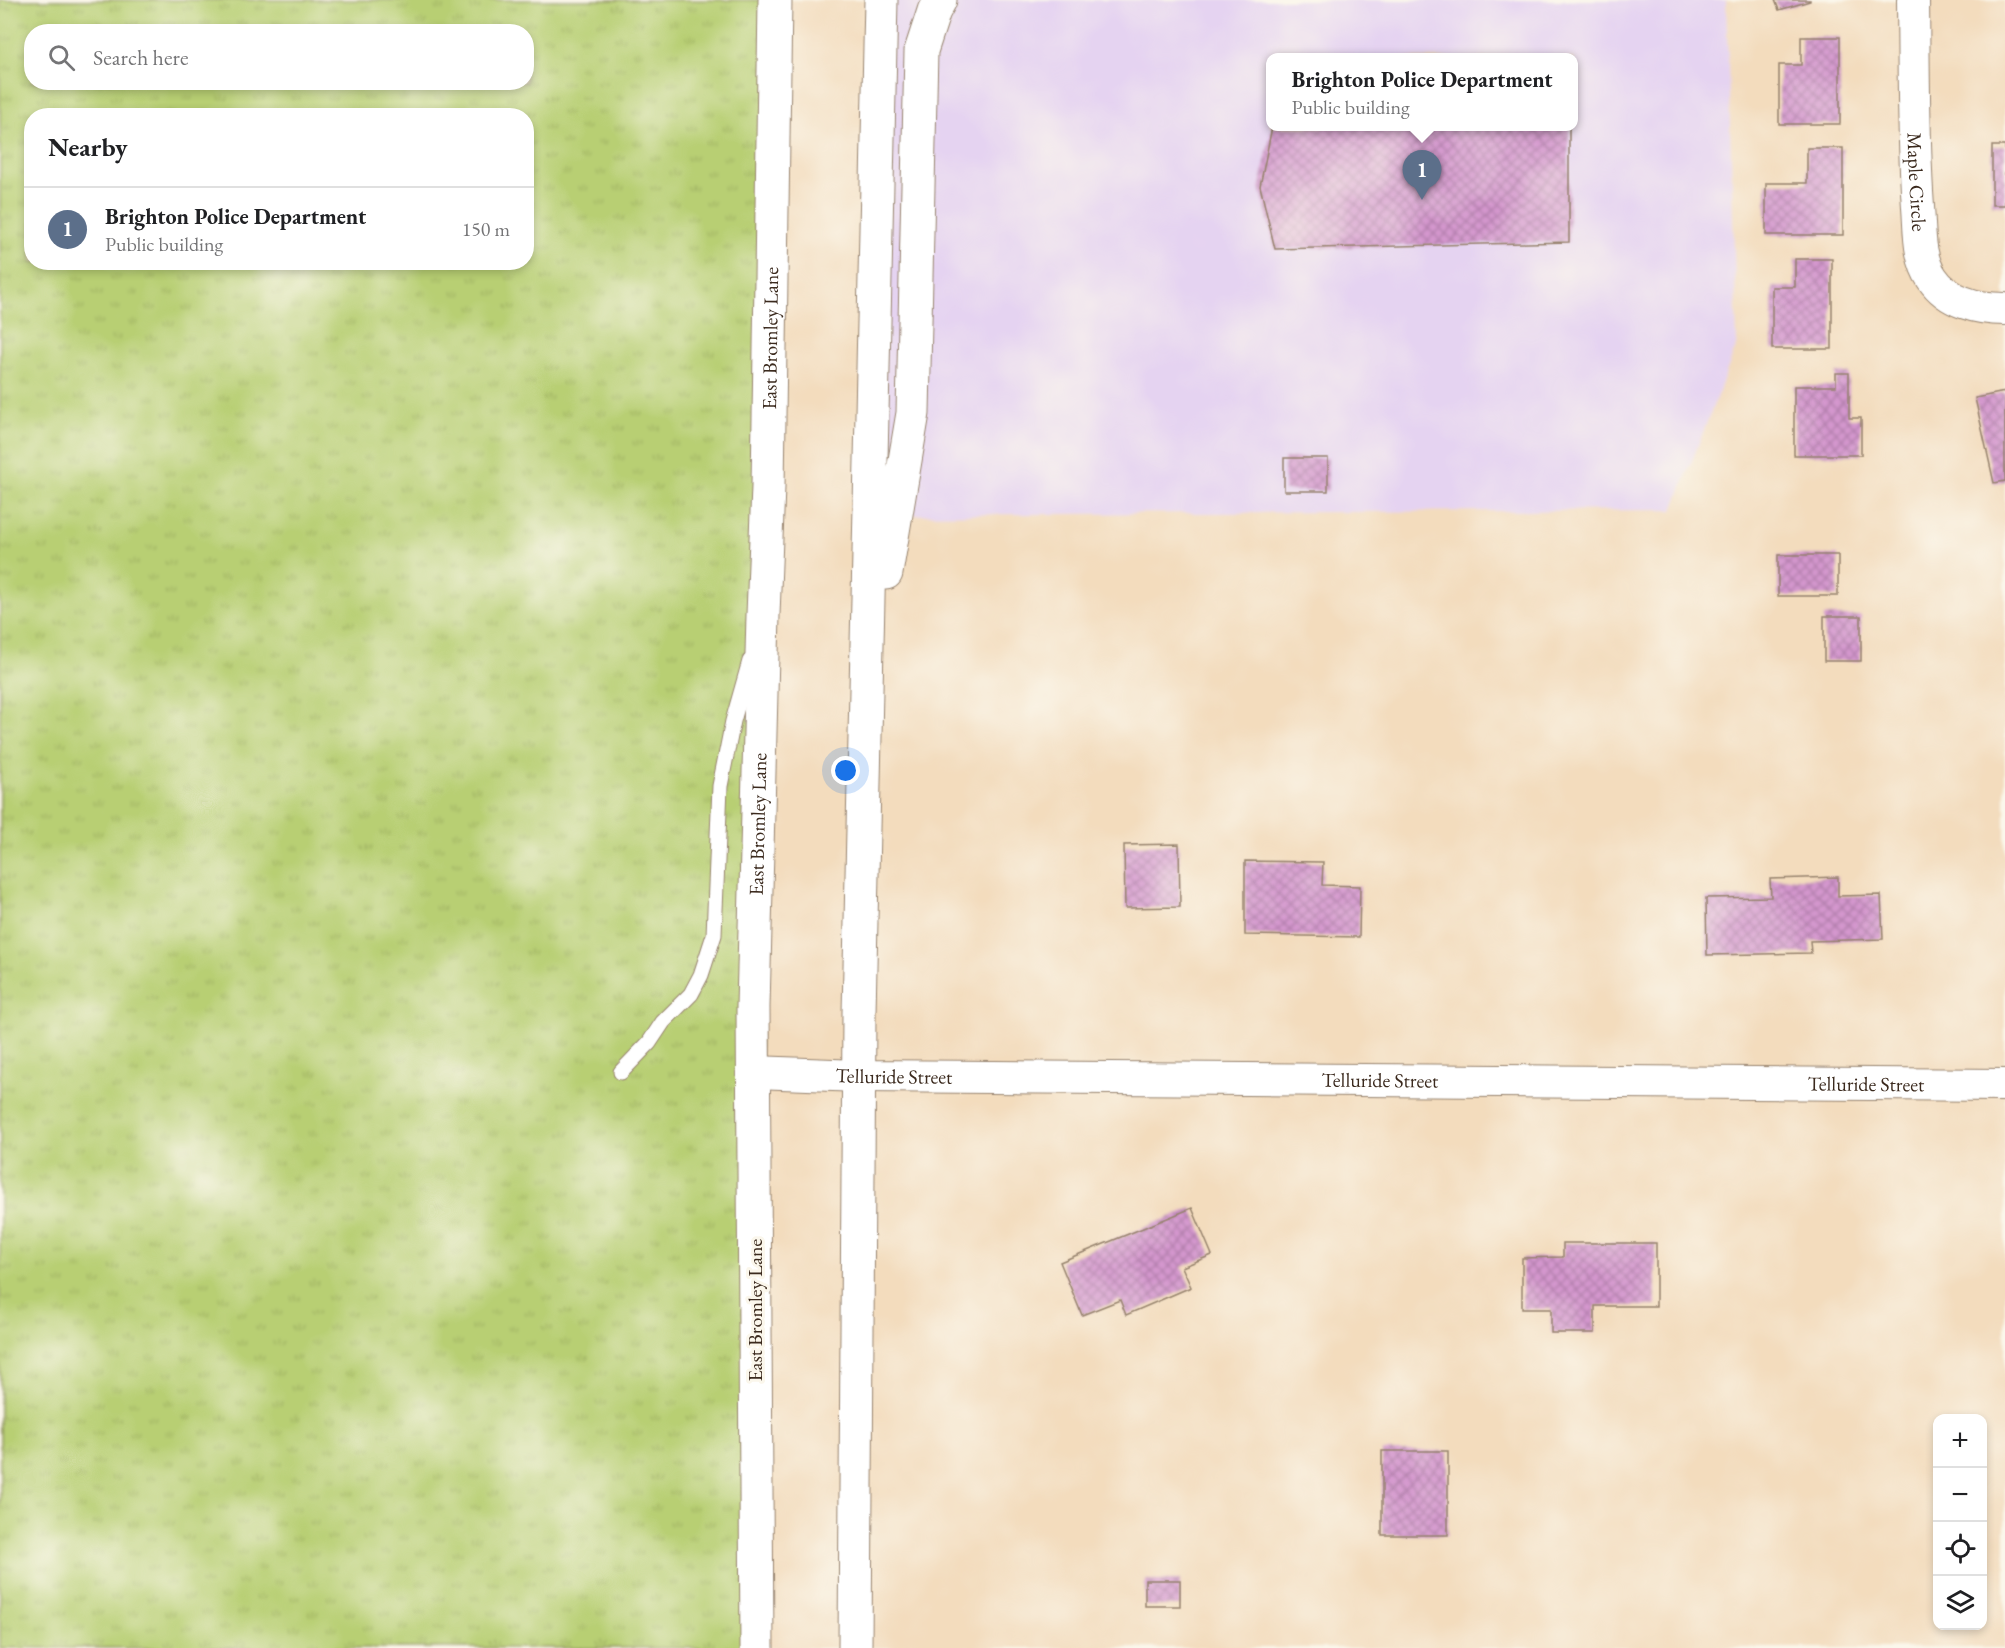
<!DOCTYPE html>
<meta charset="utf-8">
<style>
body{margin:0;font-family:"EB Garamond",serif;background:#f2f2f2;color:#202124}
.controls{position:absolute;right:18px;bottom:18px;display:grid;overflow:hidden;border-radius:12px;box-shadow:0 3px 9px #0003}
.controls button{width:54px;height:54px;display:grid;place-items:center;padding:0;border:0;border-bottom:2px solid #e0e0e0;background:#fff;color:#202124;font:30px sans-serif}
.you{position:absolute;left:846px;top:771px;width:21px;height:21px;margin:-15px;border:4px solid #fff;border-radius:50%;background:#1a73e8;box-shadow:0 0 0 9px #1a73e833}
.badge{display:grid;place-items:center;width:39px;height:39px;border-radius:50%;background:#ea580c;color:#fff;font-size:20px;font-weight:700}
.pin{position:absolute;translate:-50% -50px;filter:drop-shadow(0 2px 3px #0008)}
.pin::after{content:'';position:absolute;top:32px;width:21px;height:18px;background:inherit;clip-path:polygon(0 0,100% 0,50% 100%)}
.popup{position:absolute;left:1266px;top:53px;width:312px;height:78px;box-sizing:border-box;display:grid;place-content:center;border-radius:12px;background:#fff;filter:drop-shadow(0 2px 4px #0005);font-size:20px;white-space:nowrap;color:#757577}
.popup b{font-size:22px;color:#202124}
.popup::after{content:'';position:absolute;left:50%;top:100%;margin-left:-12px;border:12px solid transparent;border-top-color:#fff}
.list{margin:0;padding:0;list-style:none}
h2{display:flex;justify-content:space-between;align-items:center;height:78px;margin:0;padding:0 24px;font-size:26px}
h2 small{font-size:20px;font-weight:400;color:#757577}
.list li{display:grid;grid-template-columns:39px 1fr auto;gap:18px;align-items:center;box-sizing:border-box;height:84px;padding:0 24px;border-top:2px solid #e0e0e0}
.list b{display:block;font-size:22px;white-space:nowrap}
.list p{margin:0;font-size:20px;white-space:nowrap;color:#757577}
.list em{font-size:20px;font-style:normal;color:#757577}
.icon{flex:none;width:33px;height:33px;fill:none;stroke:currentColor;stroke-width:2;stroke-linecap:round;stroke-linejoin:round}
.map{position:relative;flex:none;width:2005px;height:1648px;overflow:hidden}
.search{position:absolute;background:#fff;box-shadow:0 3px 9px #0003;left:24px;top:24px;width:510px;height:66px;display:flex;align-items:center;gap:15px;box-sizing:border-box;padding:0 21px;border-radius:24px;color:#757577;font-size:22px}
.panel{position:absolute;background:#fff;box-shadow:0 3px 9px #0003;left:24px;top:108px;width:510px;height:162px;border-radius:24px}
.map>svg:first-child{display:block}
.built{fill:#e5d3f1;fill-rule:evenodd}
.grass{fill:url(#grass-tufts);stroke:#7a7c48;stroke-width:1.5;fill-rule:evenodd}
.building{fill:url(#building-cross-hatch)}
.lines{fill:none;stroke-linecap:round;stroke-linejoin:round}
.lane-casing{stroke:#97836e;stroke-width:17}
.street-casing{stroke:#97836e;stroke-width:34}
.secondary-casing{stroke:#97836e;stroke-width:35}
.lane{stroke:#fff;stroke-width:15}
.street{stroke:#fff;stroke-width:32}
.secondary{stroke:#fff;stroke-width:33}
.labels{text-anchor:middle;stroke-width:6;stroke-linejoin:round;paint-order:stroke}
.street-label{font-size:20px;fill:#3b2a1e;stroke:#fbf7ec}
</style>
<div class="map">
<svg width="2005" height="1648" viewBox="0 0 2005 1648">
<defs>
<pattern id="grass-tufts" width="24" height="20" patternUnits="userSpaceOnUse" patternTransform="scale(1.5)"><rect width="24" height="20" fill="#b8cf73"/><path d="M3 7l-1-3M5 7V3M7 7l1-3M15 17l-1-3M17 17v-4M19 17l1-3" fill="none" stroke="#9fb263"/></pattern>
<pattern id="building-cross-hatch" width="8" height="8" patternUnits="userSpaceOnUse" patternTransform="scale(1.5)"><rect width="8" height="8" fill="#d497ce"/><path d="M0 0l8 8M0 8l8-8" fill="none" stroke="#ad7ba7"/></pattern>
</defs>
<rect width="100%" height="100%" fill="#fbf7ec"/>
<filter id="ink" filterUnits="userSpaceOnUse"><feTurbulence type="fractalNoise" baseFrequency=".0167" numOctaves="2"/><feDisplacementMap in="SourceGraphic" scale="12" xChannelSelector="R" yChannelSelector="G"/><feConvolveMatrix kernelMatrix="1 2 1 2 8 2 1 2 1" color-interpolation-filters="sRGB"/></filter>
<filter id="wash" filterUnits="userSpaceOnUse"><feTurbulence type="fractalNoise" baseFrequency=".008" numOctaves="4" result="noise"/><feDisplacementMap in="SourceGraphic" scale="24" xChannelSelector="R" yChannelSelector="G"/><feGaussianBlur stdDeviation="1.35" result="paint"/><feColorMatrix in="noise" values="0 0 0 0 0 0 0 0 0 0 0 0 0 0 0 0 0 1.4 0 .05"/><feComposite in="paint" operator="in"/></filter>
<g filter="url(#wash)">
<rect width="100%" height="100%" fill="#f3dcbd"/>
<!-- built -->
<path class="built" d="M881,0H1726L1737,344L1673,510L870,515ZM1270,58H1574V127H1270Z"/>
<!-- grass -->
<path class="grass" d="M0,0H775L751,1648H0ZM32,32H526V82H32ZM32,116H526V262H32Z"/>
<g id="blocks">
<!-- building -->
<path class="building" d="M1775,0H1810V1L1779,10Z
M1801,37H1840V124H1779V65H1801Z
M1272,127H1569V242L1275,249L1260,186Z
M1992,146H2005V205H1992Z
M1807,148H1843V235H1766V183H1807Z
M1795,259H1832V349H1772V287H1795Z
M1836,373H1849V418H1861V455H1794V386H1836Z
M2005,392V481L1994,483L1975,398Z
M1284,458H1328V491H1284Z
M1778,555H1838V596H1778Z
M1824,616H1861V661H1824Z
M1179,844L1180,907L1125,908L1124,845Z
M1245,861L1323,862L1322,885L1360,886L1359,937L1245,935Z
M1838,877V896L1881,895L1883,939L1810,941L1811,953L1707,955L1706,898L1771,897L1770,879Z
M1192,1208L1212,1255L1182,1267L1191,1287L1126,1315L1120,1300L1082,1315L1060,1262Z
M1563,1243H1656V1306H1595V1333H1551V1309H1522V1258L1563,1257Z
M1382,1451H1448V1535H1382Z
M1145,1580H1180V1606H1145Z"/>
</g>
</g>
<g filter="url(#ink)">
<use href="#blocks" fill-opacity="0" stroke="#97836e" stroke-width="1.5"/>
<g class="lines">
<defs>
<path id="lane" d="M621,1072L649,1043L663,1022L691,994L701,975L714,935L720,786L733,721L750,661"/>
<g id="street">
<path id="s1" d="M1913,0C1914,69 1913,138 1918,207C1920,231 1918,257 1932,278C1948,302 1978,309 2005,309"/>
<path id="s2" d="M753,1072L859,1076L2005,1085"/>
</g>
<g id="secondary">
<path d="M886,573L913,413L921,51L934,11L940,0"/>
<path id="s3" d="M757,1648L753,1007L763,615L768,487L775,0"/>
<path d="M855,1648L859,1013L881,0"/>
</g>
</defs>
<!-- lane casing -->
<use href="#lane" class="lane-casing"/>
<!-- street casing -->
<use href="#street" class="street-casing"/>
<!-- secondary casing -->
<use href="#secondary" class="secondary-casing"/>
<!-- lane -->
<use href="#lane" class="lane"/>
<!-- street -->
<use href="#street" class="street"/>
<!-- secondary -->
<use href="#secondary" class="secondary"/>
</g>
</g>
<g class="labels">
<!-- street labels -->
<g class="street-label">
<text dy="7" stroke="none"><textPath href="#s1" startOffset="182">Maple Circle</textPath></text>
<text dy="7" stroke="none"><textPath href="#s3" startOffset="1310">East Bromley Lane</textPath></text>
<text dy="7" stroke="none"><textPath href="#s3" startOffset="824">East Bromley Lane</textPath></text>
<text dy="7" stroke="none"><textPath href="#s2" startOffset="141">Telluride Street</textPath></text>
<text dy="7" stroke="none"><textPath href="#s2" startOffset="627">Telluride Street</textPath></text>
<text dy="7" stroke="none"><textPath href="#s2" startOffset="1113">Telluride Street</textPath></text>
<text transform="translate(755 1310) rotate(-90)" y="7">East Bromley Lane</text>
</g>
</g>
</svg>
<div class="controls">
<button>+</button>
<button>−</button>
<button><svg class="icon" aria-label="locate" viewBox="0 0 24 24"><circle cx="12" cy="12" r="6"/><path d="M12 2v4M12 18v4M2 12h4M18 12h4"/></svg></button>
<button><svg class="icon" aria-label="layers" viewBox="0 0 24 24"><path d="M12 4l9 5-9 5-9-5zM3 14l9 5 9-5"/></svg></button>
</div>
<div class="you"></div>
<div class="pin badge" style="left:1422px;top:200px;background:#5c6f8a">1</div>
<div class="popup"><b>Brighton Police Department</b>Public building</div>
<div class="search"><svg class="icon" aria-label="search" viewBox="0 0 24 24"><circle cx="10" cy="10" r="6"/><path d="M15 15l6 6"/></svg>Search here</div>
<section class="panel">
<h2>Nearby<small></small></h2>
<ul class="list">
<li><span class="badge" style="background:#5c6f8a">1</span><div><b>Brighton Police Department</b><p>Public building</p></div><em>150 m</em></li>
</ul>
</section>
</div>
